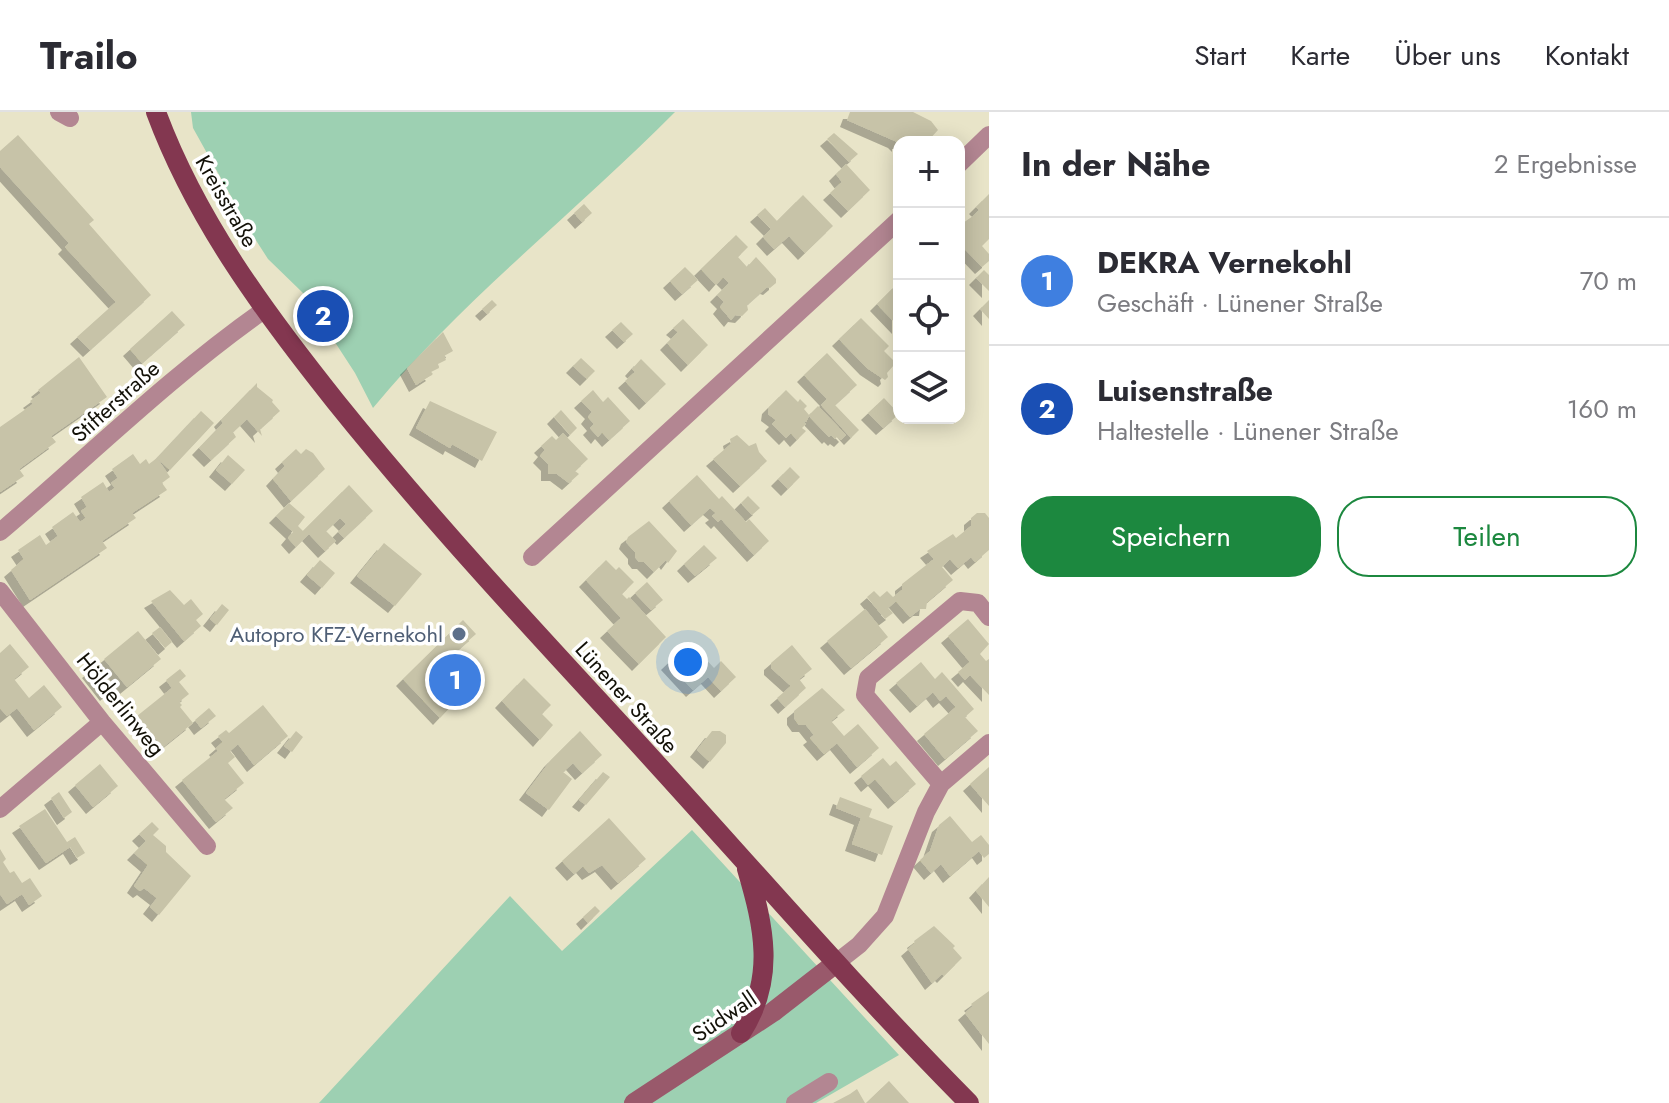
<!DOCTYPE html>
<html lang="de">
<meta charset="utf-8">
<style>
body{margin:0;font-family:Jost,sans-serif;background:#f2f2f3;color:#2b2b33}
.controls{position:absolute;right:24px;top:24px;display:grid;overflow:hidden;border-radius:16px;box-shadow:0 4px 20px #0003}
.controls button{width:72px;height:72px;display:grid;place-items:center;padding:0;border:0;border-bottom:2px solid #e1e1e2;background:#fff;color:#2b2b33;font:40px sans-serif}
.you{position:absolute;left:688px;top:550px;width:28px;height:28px;margin:-20px;border:6px solid #fff;border-radius:50%;background:#1a73e8;box-shadow:0 0 0 12px #1a73e833}
.badge{display:grid;place-items:center;width:52px;height:52px;border-radius:50%;background:#1c883f;color:#fff;font-size:26px;font-weight:700}
.pin{position:absolute;translate:-50% -50%;border:4px solid #fff;box-shadow:0 2px 8px #0006}
.list{margin:0;padding:0;list-style:none}
h2{display:flex;justify-content:space-between;align-items:center;height:104px;margin:0;padding:0 32px;font-size:34px}
h2 small{font-size:26px;font-weight:400;color:#7c7c81}
.list li{display:grid;grid-template-columns:52px 1fr auto;gap:24px;align-items:center;box-sizing:border-box;height:128px;padding:0 32px;border-top:2px solid #e1e1e2}
.list b{display:block;font-size:30px;white-space:nowrap}
.list p{margin:0;font-size:26px;white-space:nowrap;color:#7c7c81}
.list em{font-size:26px;font-style:normal;color:#7c7c81}
.actions{display:flex;gap:16px;padding:24px 32px}
.actions a{flex:1;padding:18px 0;border:2px solid #1c883f;border-radius:32px;text-align:center;font-size:28px;color:#1c883f}
.actions .main{background:#1c883f;color:#fff}
.icon{flex:none;width:44px;height:44px;fill:none;stroke:currentColor;stroke-width:2;stroke-linecap:round;stroke-linejoin:round}
.map{position:relative;flex:none;width:989px;height:991px;overflow:hidden}
header{display:flex;align-items:center;gap:48px;box-sizing:border-box;height:112px;padding:0 40px;background:#fff;border-bottom:2px solid #e1e1e2}
header strong{font-size:38px}
nav{display:flex;gap:44px;margin-inline-start:auto;font-size:28px}
main{display:flex}
aside{flex:1;background:#fff}
.map>svg:first-child{display:block}
.green{fill:#9dd0b2}
.building{fill:#c7c3a8;filter:url(#shadow)}
.lines{fill:none;stroke-linecap:round;stroke-linejoin:round}
.street{stroke:#b38692;stroke-width:18}
.secondary{stroke:#99596b;stroke-width:20}
.primary{stroke:#833750;stroke-width:20}
.service-dot{fill:#5c6f8a;stroke:#fff;stroke-width:3}
.labels{text-anchor:middle;stroke-width:7;stroke-linejoin:round;paint-order:stroke}
.street-label{font-size:22px;fill:#121007;stroke:#fff}
.service-label{font-size:22px;fill:#4e5e75;stroke:#fff;text-anchor:end}
</style>
<header>
<strong>Trailo</strong>
<nav><a>Start</a><a>Karte</a><a>Über uns</a><a>Kontakt</a></nav>
</header>
<main>
<div class="map">
<svg width="989" height="991" viewBox="0 0 989 991">
<defs>
<filter id="shadow"><feDropShadow dx="-7" dy="7" stdDeviation="0" flood-color="#0004"/></filter>
</defs>
<rect width="100%" height="100%" fill="#e8e4c8"/>
<!-- green -->
<path class="green" d="M191,0H675C576,100 463,187 373,296L355,261L303,181L268,147L252,122L193,16Z
M692,718L899,943L816,991H319L510,784L562,839Z"/>
<!-- building -->
<path class="building" d="M850,0H913L931,9L938,18L927,30H899V33L895,29L847,8Z
M834,21L858,42L849,50L827,27Z
M18,23L94,108L89,112L151,183L90,238L77,225L116,190L65,135L69,131L0,55V39Z
M846,52L870,78L848,99L830,81L842,70L836,62Z
M989,82V127L982,134L989,142V149L982,155L959,131V108L963,111L973,104L979,98L976,95Z
M803,83L833,114L805,141L789,124L774,137L763,125L771,117L757,103L765,96L777,109Z
M584,92L592,101L582,110L574,101Z
M736,123L748,135L738,145L747,155L756,145L776,167V171L770,176L767,175L747,193L748,198L742,204L735,203L731,208L720,195L724,190L717,183L729,171L723,165L716,173L701,157Z
M685,155L698,168L682,182L670,169Z
M984,158L989,163V179L976,166Z
M899,170V215L877,192Z
M492,188L497,193L487,202L482,197Z
M989,188V207L980,197Z
M172,199L185,213L142,251L130,237Z
M861,206L889,234L884,239L894,249V253L887,261L888,265L885,268L867,256L839,227Z
M683,207L708,233L688,253L667,231L678,220L673,216Z
M621,210L633,222L624,230L612,218Z
M443,220L453,239L444,244L446,248L438,252L439,256L431,260L433,262L416,273L407,256Z
M827,241L857,273L835,293L859,318L851,326L821,293L827,287L804,263Z
M79,245L107,285L51,324L56,330L19,357L24,364L0,380V315L33,292L30,289L41,281L38,278Z
M581,246L595,259L587,267L573,254Z
M641,247L666,272L646,291L625,269L635,260L632,257Z
M257,271V275L273,288L272,290L280,299L260,317L262,324L247,307L233,320L236,325L211,348L199,336L223,311L221,308Z
M593,278L603,290L608,285L630,309L609,328L602,320L598,325L590,316L594,312L588,305L592,300L581,289Z
M786,278L798,290L800,287L807,294L804,297L809,303L818,294L846,323L841,328L837,325L835,327L831,323L829,325L809,304L806,310L803,309L806,312L802,316L806,319L797,328L791,321L786,326L772,312L776,308L768,302L769,295Z
M884,286L899,302L883,316L868,301Z
M430,289L497,320L482,349L452,332L450,336L416,316Z
M561,298L577,316L570,323L554,305Z
M201,299L214,311L201,325L170,358L157,346L170,365L162,371L167,378L132,401L136,406L102,429L107,436L30,488L11,458L24,447L18,438L40,423L46,433L58,424L52,415L73,400L80,410L86,406L81,399L87,395L81,385L103,370L109,380L115,376L111,371L118,366L112,357L133,342L140,352L146,347L149,352L157,346Z
M563,321L588,347L575,359L579,362L569,371L557,362H548V352L540,344L545,338L541,334L552,324L556,328Z
M737,323L749,334L756,331L759,340L767,349L740,374L713,347L731,332L730,327Z
M296,337L301,342L306,337L313,341L325,357L291,389L273,367L285,354L282,350Z
M228,343L245,358L232,372L216,358Z
M790,355L800,365L788,377L778,367Z
M697,363L719,387L722,384L746,410L749,407L769,429L754,443L721,407L718,410L712,404L716,401L710,396L691,413L669,389Z
M349,373L373,399L344,426L338,420L346,412L340,406L326,419L336,429L325,439L309,422L296,435L288,426L293,420L276,404L289,391L305,405L298,414L303,419Z
M748,384L760,396L752,403L741,391Z
M977,401H985L989,406V438L975,450L971,445L958,456L950,447L942,455L953,468L927,490L926,497H920L910,505L896,489L888,496L893,501L885,507L867,485L874,479L880,485L887,479L893,485L902,478V472L934,447L927,439L953,422L956,426L971,414V406Z
M649,409L677,439L668,451L666,448L654,460L644,450H639L635,445V440L626,430L628,425Z
M384,431L422,462L395,494L357,464Z
M704,433L717,446L695,464L684,452Z
M320,448L335,461L322,476L307,463Z
M606,448L616,458L619,455L634,470L622,482L627,487L629,485L666,525L639,552L607,519L621,506L586,468Z
M647,470L663,488L651,498L635,481Z
M170,478L184,493L191,487L203,502L196,508L201,514L184,529L151,489Z
M222,492L229,498L217,513L210,507Z
M865,497L888,525L851,556L827,529Z
M968,507L989,532L980,542L986,549L989,547V583L970,563L965,568L958,560L970,550L948,524Z
M463,508L476,522L451,544L449,542L446,545L472,572L440,606L403,567Z
M160,515L172,530L165,536L152,521Z
M138,519L161,547L127,575L104,547Z
M690,530L714,556L721,549L736,565L721,579L708,565L693,578L668,551Z
M10,532L29,555L14,567L29,586L44,573L62,595L34,618L17,596L7,604L0,596V541Z
M792,533L812,557L799,567L806,576L785,595L777,586L791,574L771,556V551Z
M921,550L935,567L942,560L974,597L965,605L978,619L945,647L924,622L956,595L946,584L940,589L933,580L917,594L896,571Z
M97,553L115,575L107,582L89,559Z
M180,557L186,564L179,570L189,582L179,590L182,593L180,595L193,611L163,635L137,604L172,576L166,568Z
M524,566L551,593L542,602L553,613L540,628L502,589Z
M822,576L845,598L831,609L844,624L858,612L879,636L857,655L837,631L824,642L810,626L814,623L806,613H799L794,606V599Z
M263,593L288,624L254,653L238,632L230,639L235,645L228,651L244,671L224,687L233,696L216,710L182,668L218,639L216,636L223,630L218,624L226,618L229,621Z
M209,596L216,604L201,616L195,608Z
M296,619L303,625L292,640L284,634Z
M580,619L602,643L582,661L573,651L563,660L572,667L549,698L526,681L551,648Z
M712,619H720L726,623V631L710,650L697,638Z
M883,646L890,654L896,649L916,672L895,690L875,667L868,673L861,664Z
M100,652L118,674L93,695L75,673Z
M989,655V694L970,672Z
M603,660L610,665L586,693L579,688Z
M59,680L72,700L64,706L51,686Z
M840,685L872,697L869,705L893,714L882,743L852,732L861,706L836,696Z
M45,697L67,730L75,725L85,741L77,746L70,735L46,751L19,714Z
M950,704L972,730L981,723L989,733V742L984,746L979,739L950,764L941,752L931,761L920,748L930,739L939,713Z
M609,706L646,747L618,771L602,753L589,761L583,754L574,762L562,749Z
M152,710L159,717L153,723L166,734V740L191,764L159,803L150,795L157,786L144,776L140,779L134,774L148,753L134,741L146,729L139,722Z
M0,737L6,747L3,750L10,761L14,759L22,771L30,766L42,784L29,793L22,782L7,792L0,782Z
M989,765V795L976,779Z
M595,794L600,799L588,811L583,805Z
M934,814L955,834L953,836L962,846L944,864L942,862L932,871L908,837L915,831L914,829Z
M989,879V932L965,901L973,894L971,892Z
M889,969L909,991H866Z
M857,977L865,991H833L850,982Z"/>
<g class="lines">
<!-- street -->
<path class="street" d="M59,0L70,6
M959,52L989,23
M0,420C87,346 170,264 264,198
M532,445L899,108
M0,479L102,610L207,734
M941,672L865,583L868,566L960,489L978,491L989,505
M0,697L102,610
M836,851L859,833L885,804L926,700L941,672L989,631
M795,991L829,970"/>
<!-- secondary -->
<path class="secondary" d="M634,991L773,900L836,851"/>
<!-- primary -->
<path class="primary" d="M156,0C196,108 265,201 336,290C427,403 525,509 623,615C738,740 849,870 969,991
M741,921C776,866 764,815 747,757"/>
</g>
<!-- markers -->
<circle class="service-dot" cx="459" cy="522" r="8"/>
<g class="labels">
<!-- street labels -->
<g class="street-label">
<text transform="translate(227 89) rotate(60)" y="8">Kreisstraße</text>
<text transform="translate(115 289) rotate(-42)" y="8">Stifterstraße</text>
<text transform="translate(627 585) rotate(48)" y="8">Lünener Straße</text>
<text transform="translate(121 592) rotate(51)" y="8">Hölderlinweg</text>
<text transform="translate(724 904) rotate(-34)" y="8">Südwall</text>
</g>
<!-- service labels -->
<g class="service-label">
<text x="443" y="530">Autopro KFZ-Vernekohl</text>
</g>
</g>
</svg>
<div class="controls">
<button>+</button>
<button>−</button>
<button><svg class="icon" aria-label="locate" viewBox="0 0 24 24"><circle cx="12" cy="12" r="6"/><path d="M12 2v4M12 18v4M2 12h4M18 12h4"/></svg></button>
<button><svg class="icon" aria-label="layers" viewBox="0 0 24 24"><path d="M12 4l9 5-9 5-9-5zM3 14l9 5 9-5"/></svg></button>
</div>
<div class="you"></div>
<div class="pin badge" style="left:455px;top:568px;background:#3f7fe0">1</div>
<div class="pin badge" style="left:323px;top:204px;background:#1a4fb4">2</div>
</div>
<aside>
<h2>In der Nähe<small>2 Ergebnisse</small></h2>
<ul class="list">
<li><span class="badge" style="background:#3f7fe0">1</span><div><b>DEKRA Vernekohl</b><p>Geschäft · Lünener Straße</p></div><em>70 m</em></li>
<li><span class="badge" style="background:#1a4fb4">2</span><div><b>Luisenstraße</b><p>Haltestelle · Lünener Straße</p></div><em>160 m</em></li>
</ul>
<div class="actions"><a class="main">Speichern</a><a>Teilen</a></div>
</aside>
</main>
